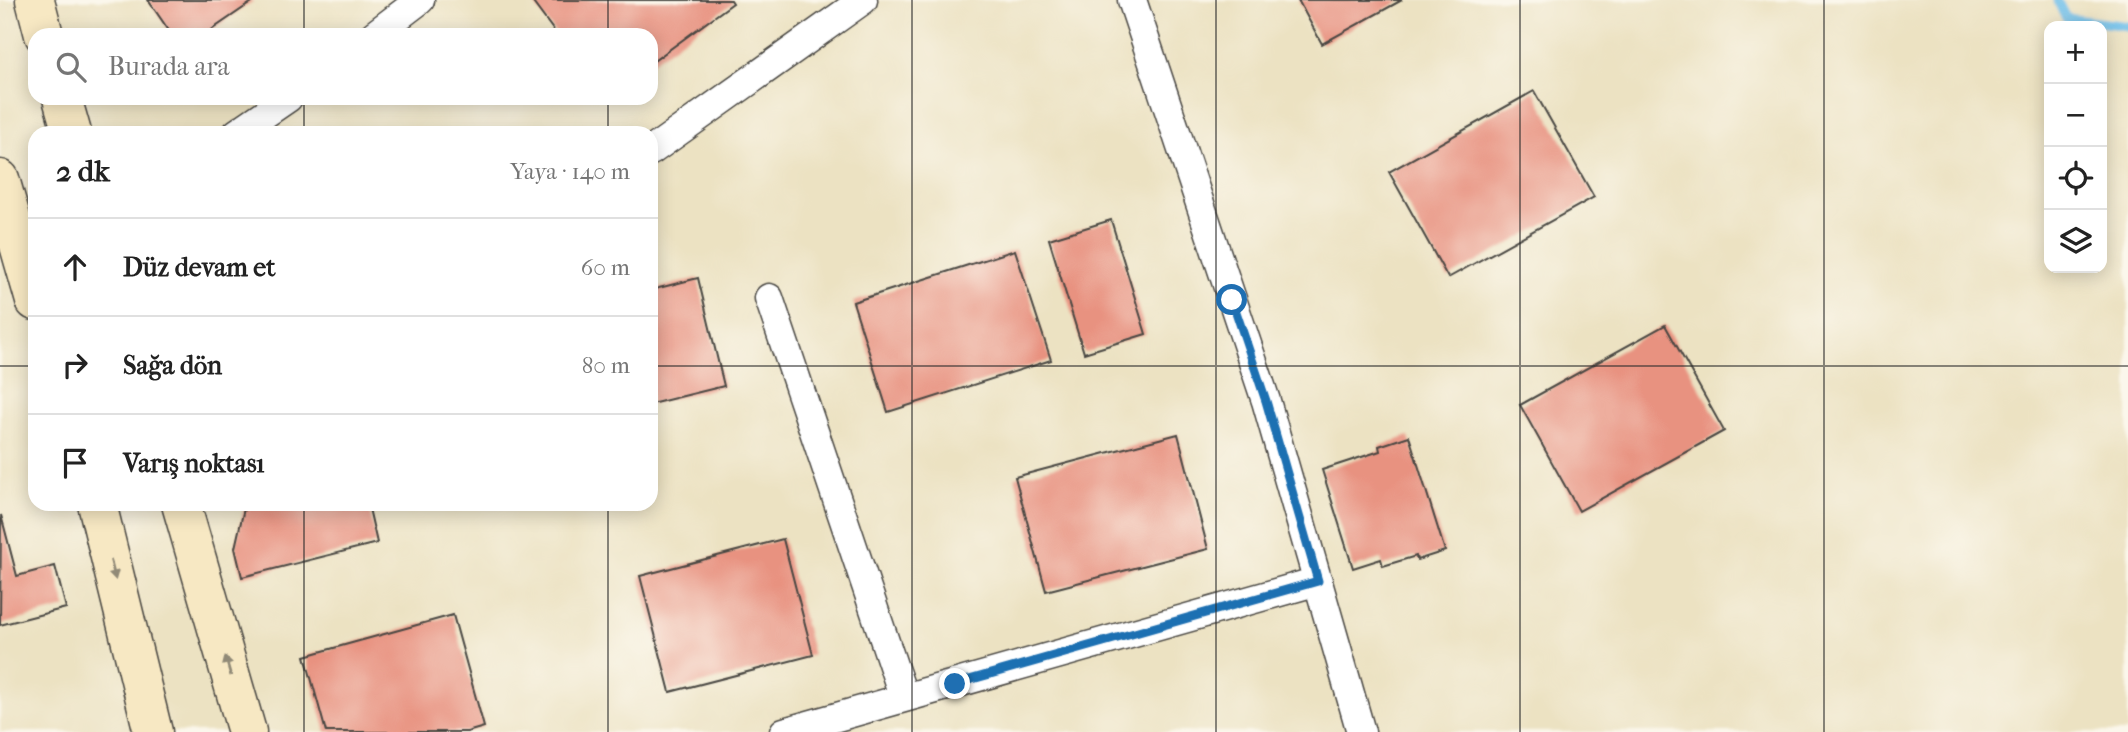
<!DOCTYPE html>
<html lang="tr">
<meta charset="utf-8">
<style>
body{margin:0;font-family:"IM FELL French Canon",serif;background:#f2f2f2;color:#222}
.controls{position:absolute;right:21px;top:21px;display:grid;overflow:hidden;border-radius:14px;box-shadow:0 4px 18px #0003}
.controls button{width:63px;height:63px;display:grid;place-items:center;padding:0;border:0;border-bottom:2px solid #e0e0e0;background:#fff;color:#222;font:35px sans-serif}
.stop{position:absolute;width:21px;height:21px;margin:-16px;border:5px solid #1f6fb2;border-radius:50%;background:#fff}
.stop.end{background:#1f6fb2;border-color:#fff;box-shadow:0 2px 7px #0008}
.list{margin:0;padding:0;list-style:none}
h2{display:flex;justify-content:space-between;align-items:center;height:91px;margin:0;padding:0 28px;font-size:30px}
h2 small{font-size:23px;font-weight:400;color:#767676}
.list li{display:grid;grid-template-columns:46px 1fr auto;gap:21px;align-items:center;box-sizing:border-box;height:98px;padding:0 28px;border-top:2px solid #e0e0e0}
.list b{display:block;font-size:26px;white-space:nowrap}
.list em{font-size:23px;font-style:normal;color:#767676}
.icon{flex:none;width:38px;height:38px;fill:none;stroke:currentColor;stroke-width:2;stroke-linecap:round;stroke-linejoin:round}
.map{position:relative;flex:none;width:2128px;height:732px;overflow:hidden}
.search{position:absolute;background:#fff;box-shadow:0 4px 18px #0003;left:28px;top:28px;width:630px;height:77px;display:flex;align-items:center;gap:18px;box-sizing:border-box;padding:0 24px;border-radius:21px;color:#767676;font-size:26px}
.panel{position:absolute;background:#fff;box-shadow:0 4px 18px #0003;left:28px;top:126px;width:630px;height:385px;border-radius:21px}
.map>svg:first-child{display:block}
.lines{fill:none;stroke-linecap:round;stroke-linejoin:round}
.stream{stroke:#6ebfea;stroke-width:9}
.building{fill:#e89280}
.street-casing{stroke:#484642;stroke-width:31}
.secondary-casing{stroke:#484642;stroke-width:41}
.street{stroke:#fff;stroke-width:28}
.secondary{stroke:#f7e8c3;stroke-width:38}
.oneway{fill:#918a77}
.route{stroke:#1f6fb2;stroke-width:9}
.grid{fill:none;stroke:#2b2b2b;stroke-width:2;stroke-opacity:0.55}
</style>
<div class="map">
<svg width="2128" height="732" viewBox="0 0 2128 732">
<rect width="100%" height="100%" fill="#fbf7ec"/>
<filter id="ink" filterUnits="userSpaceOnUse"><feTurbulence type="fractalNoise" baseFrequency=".0143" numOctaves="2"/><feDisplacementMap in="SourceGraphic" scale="14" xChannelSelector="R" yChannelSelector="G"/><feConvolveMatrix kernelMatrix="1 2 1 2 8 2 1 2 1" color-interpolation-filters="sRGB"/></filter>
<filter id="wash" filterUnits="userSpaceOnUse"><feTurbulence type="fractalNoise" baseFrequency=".00686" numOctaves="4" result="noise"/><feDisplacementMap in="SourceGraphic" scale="28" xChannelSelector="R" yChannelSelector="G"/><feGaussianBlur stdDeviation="1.57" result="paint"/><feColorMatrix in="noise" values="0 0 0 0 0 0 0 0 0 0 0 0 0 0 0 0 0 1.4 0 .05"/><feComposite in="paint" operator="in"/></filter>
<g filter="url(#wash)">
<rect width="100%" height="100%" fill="#ece2c2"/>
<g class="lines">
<!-- stream -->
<path class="stream" d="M2057,0L2066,18L2128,26"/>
</g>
<g id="blocks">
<!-- building -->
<path class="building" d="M148,0H255L204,35H172Z
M531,0H731L733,3L651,63V35H557Z
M1298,0H1402L1322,44Z
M1534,91L1594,197L1448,278L1389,172Z
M1111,220L1146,334L1084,353L1049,239Z
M1015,250L1051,360L888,412L853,302Z
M698,278L724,386L651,404V290Z
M1665,325L1724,431L1579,511L1520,405Z
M1178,434L1208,549L1046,591L1015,477Z
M1409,436L1445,551L1417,560L1416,556L1383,566L1381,559L1353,568L1322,470L1380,451L1379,446Z
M245,504H368L377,543L242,577L235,548Z
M1,515L17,576L55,566L66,608L0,625Z
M783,539L813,655L670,692L640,576Z
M453,615L484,727L467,732H326L305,656Z"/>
</g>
</g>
<g filter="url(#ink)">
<use href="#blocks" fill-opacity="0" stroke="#484642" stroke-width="2"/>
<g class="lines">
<defs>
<path id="street" d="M1132,0L1266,401L1361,732
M374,35L420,0
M237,133L288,98
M651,151L863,0
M769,298L904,698
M784,732L1318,581"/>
<path id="secondary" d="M35,0L44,35
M62,98L72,133
M0,179L35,301
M97,504L153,732
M181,504L247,732"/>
</defs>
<!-- street casing -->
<use href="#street" class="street-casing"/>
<!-- secondary casing -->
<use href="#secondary" class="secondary-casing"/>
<!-- street -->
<use href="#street" class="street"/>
<!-- secondary -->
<use href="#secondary" class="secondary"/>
</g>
<!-- one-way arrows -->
<defs><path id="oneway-solid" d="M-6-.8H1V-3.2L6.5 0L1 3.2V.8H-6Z" transform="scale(1.75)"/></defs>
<g class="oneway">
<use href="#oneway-solid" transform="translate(113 570) rotate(76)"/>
<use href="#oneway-solid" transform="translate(228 666) rotate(-106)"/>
</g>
</g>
<g class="lines" filter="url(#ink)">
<!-- route -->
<path class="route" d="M955,684L1318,581L1266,401L1232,300"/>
</g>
<!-- grid -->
<path class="grid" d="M304,0V35M608,0V35M912,0V732M1216,0V732M1520,0V732M1824,0V732M304,98V133M608,98V133M0,366H35M651,366H2128M304,504V732M608,504V732"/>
</svg>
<div class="controls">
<button>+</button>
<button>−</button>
<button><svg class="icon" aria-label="locate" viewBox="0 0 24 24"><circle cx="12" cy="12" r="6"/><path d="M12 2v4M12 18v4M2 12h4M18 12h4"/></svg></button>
<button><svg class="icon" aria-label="layers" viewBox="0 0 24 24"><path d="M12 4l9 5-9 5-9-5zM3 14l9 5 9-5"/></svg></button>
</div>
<div class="stop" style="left:1232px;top:300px"></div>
<div class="stop end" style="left:955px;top:684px"></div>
<div class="search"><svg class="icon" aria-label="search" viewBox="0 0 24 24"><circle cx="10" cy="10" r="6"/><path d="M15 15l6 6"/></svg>Burada ara</div>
<section class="panel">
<h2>2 dk<small>Yaya · 140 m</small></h2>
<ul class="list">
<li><svg class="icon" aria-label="ahead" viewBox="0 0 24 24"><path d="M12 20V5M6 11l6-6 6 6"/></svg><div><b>Düz devam et</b></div><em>60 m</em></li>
<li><svg class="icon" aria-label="right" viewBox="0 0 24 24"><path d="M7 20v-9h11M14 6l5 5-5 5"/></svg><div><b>Sağa dön</b></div><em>80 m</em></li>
<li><svg class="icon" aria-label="arrive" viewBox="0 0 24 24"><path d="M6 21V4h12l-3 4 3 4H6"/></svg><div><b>Varış noktası</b></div></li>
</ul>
</section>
</div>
